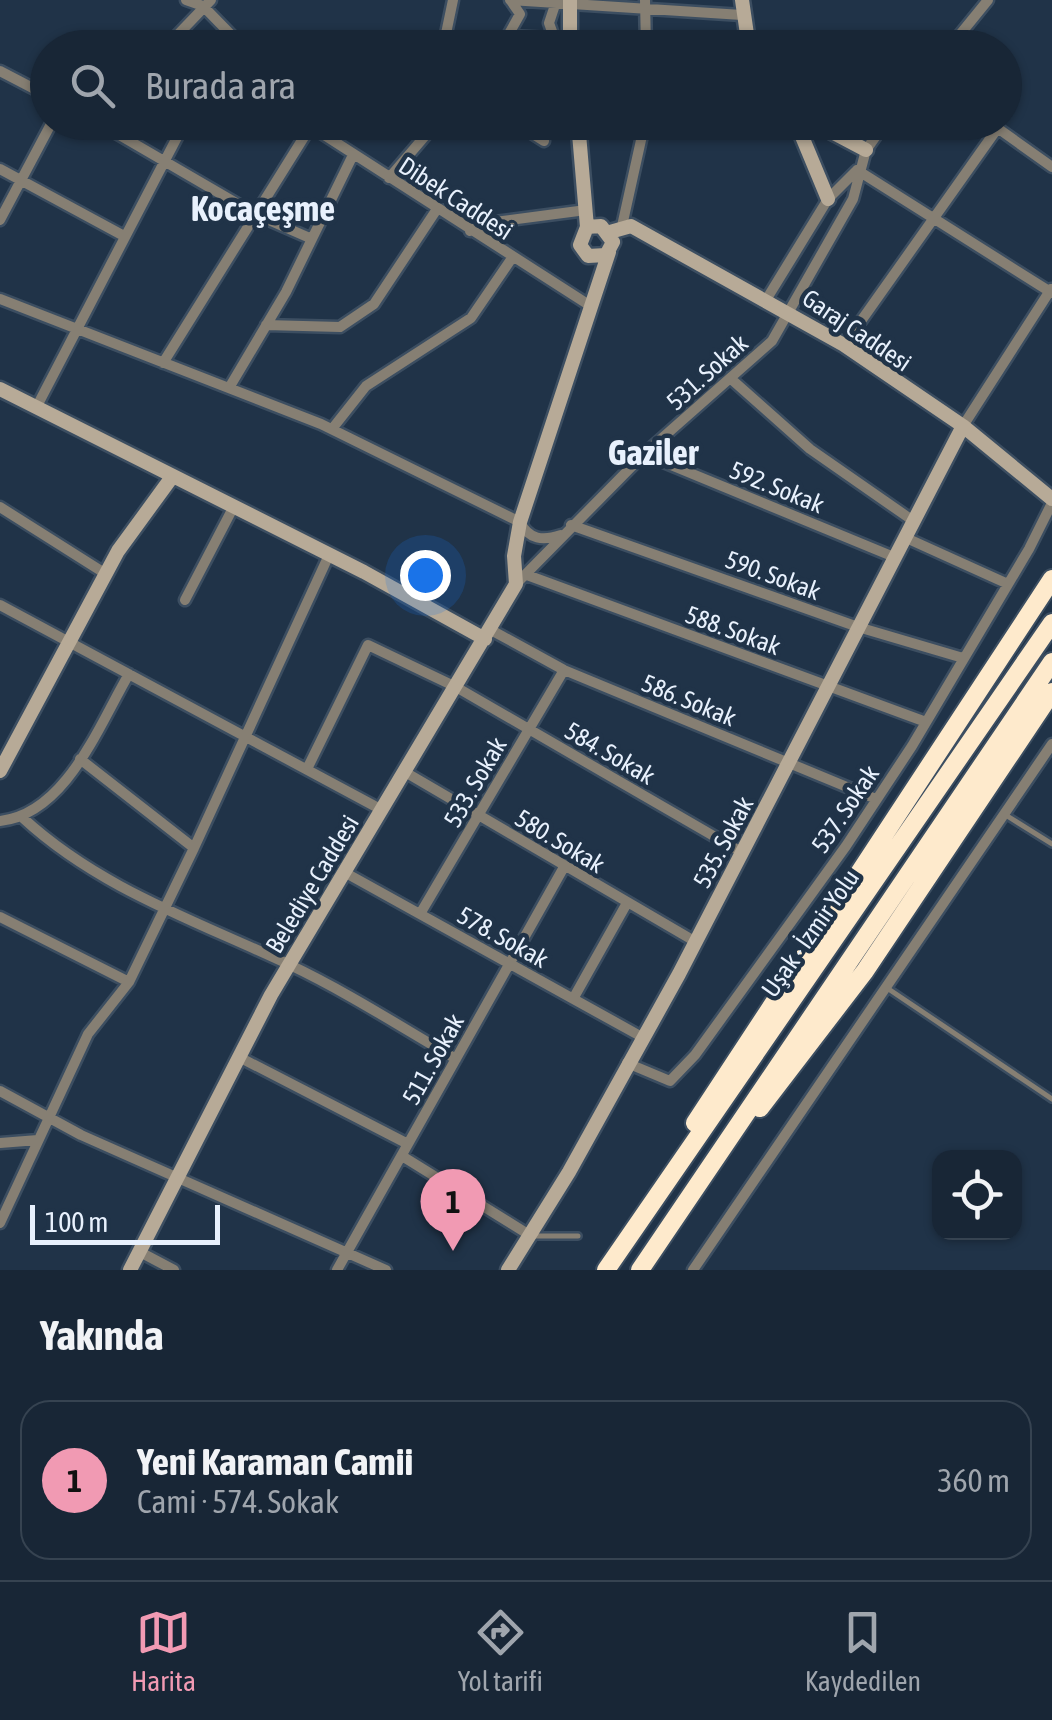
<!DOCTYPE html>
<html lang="tr">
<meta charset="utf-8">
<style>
body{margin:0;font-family:"Asap Condensed",sans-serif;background:#253242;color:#f1f3f6}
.controls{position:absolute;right:30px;bottom:30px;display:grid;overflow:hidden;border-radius:20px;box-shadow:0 2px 8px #0004}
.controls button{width:90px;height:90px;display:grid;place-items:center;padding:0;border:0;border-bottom:2px solid #364351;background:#182636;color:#f1f3f6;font:50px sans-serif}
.scale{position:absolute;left:30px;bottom:25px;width:190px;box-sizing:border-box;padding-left:10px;border:5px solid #e8f1fd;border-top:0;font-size:28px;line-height:35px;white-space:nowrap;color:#e8f1fd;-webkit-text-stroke:8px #203348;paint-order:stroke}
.you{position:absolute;left:425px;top:575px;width:35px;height:35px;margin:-25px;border:8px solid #fff;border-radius:50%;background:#1a73e8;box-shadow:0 0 0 15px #1a73e833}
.badge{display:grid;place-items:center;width:65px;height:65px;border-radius:50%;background:#f19ab3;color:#111;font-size:32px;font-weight:700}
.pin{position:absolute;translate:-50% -82px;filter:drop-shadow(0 2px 5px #0008)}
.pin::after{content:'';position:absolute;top:52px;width:35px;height:30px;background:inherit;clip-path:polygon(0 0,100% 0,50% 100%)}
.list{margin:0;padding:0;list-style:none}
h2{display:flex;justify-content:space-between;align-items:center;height:130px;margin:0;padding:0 40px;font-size:42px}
h2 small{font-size:32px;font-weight:400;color:#9fa5ad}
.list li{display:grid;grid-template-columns:65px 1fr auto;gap:30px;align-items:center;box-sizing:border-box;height:160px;margin:0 20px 20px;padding:0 20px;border:2px solid #364351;border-radius:30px}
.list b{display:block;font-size:38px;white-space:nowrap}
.list p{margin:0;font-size:32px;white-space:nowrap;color:#9fa5ad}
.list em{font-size:32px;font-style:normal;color:#9fa5ad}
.icon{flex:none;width:55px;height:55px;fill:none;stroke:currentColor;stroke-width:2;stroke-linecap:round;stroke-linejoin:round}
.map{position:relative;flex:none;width:1052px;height:1270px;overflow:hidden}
.search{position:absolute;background:#182636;box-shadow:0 2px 8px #0004;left:30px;right:30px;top:30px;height:110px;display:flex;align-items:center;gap:25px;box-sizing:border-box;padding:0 35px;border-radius:55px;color:#9fa5ad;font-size:38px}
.sheet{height:310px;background:#182636}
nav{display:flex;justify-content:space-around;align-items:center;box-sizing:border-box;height:140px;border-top:2px solid #364351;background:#182636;font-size:28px;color:#9fa5ad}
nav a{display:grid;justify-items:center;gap:5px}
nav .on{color:#f19ab3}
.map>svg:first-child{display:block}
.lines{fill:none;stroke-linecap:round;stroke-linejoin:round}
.lane-casing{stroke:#3c4e61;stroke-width:10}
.street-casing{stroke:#3c4e61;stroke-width:15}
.secondary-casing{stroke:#3c4e61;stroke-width:19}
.highway-casing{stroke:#3c4e61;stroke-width:22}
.lane{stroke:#867f73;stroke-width:5}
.street{stroke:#867f73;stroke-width:10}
.secondary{stroke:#b7aa97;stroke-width:14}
.highway{stroke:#feeacc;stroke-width:18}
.labels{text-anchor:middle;stroke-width:9;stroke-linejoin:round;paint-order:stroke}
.street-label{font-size:25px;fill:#e8f1fd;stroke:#203348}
.district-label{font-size:35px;font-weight:bold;fill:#e8f1fd;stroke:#203348}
</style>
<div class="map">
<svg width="1052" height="1270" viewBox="0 0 1052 1270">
<rect width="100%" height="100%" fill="#203348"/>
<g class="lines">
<defs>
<path id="lane" d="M1004,814L1052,844
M887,988L1052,1099
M531,1236H578"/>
<path id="street" d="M186,0L203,6L244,48
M510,0L742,15
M645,0L646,48
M511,36L570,39
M554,37L549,23L555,5
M165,48L211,0
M443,48L453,0
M501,48L520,14L511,1
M949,48L988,0
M0,71L48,96
M97,122L255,214L312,239
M304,122L589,305
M514,122L544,141
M989,122L1052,167
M645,124L719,122
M0,169L124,236
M857,170L1052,293
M389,178L437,122
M0,220L52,122
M622,226L645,122
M470,231L487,223L586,210
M0,299L321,424L520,522C529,540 543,541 561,535
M766,300L828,199L856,171
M266,325L340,327L374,304L437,209
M844,345L997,129
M163,363L309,129
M730,378L810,449L912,520
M229,388L286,292L353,155
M36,408L185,122
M963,426L1051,289
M332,429L366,386L471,318L512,258
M644,454L894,557
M0,507L106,574
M571,525L858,627L963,658
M904,537L1008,584
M527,575L926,722
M516,584L644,454L772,341L853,199L866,150L886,122
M185,600L233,508
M0,605L382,810
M491,630L564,670L876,799
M307,769L368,645L456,687L743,853
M405,772L696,942
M23,818C100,889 197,921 290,965C347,992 401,1027 456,1059
M0,821C66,814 99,725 129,674
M194,848L329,555
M344,872L642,1037
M420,914L564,670
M0,917L129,982
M573,999L627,903
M239,1057L408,1144
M627,1063L670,1081L695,1055L846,846L912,746L1029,549L1052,503
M0,1091L81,1135L386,1270
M0,1143L38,1140
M402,1156L531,1236
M0,1223L88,1034L129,982L194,848L80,759
M140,1252L174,1270
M337,1270L564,867
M693,1270L1052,744"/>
<path id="secondary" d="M570,0V48
M742,0L749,48
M578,122L587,227L580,245L588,256L606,255L613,242L601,226L587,227
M796,122L828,199
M813,122L866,150
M610,232L631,226L844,345L963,426L1052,499
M0,389L364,572L485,639
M0,771L118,551L172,477
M130,1270L271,995L516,584L514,556L520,522L609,252
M508,1270L569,1172L679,974L963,426"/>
<path id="highway" d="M760,1108L865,971L1052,692
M695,1123L1052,579
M606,1270L1052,623
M640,1270L1052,662"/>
</defs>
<!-- lane casing -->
<use href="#lane" class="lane-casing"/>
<!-- street casing -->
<use href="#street" class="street-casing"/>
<!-- secondary casing -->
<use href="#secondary" class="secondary-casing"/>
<!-- highway casing -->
<use href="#highway" class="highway-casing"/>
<!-- lane -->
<use href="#lane" class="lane"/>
<!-- street -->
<use href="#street" class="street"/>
<!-- secondary -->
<use href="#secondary" class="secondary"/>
<!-- highway -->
<use href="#highway" class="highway"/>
</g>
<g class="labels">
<!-- street labels -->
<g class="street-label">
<text transform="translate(456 198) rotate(33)" y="9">Dibek Caddesi</text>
<text transform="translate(857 330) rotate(34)" y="9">Garaj Caddesi</text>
<text transform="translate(707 372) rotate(-42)" y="9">531. Sokak</text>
<text transform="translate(777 487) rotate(22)" y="9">592. Sokak</text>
<text transform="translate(773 575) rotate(20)" y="9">590. Sokak</text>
<text transform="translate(733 630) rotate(20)" y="9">588. Sokak</text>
<text transform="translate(689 700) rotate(22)" y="9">586. Sokak</text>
<text transform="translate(610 753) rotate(30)" y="9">584. Sokak</text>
<text transform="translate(475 782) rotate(-60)" y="9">533. Sokak</text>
<text transform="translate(845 809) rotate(-56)" y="9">537. Sokak</text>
<text transform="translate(560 841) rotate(31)" y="9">580. Sokak</text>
<text transform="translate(723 842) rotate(-62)" y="9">535. Sokak</text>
<text transform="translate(312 884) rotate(-59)" y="9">Belediye Caddesi</text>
<text transform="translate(810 933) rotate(-55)" y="9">Uşak - İzmir Yolu</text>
<text transform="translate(503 937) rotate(29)" y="9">578. Sokak</text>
<text transform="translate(433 1059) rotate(-61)" y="9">511. Sokak</text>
</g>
<!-- district labels -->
<g class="district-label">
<text x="263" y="221">Kocaçeşme</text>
<text x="653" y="465">Gaziler</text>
</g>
</g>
</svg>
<div class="controls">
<button><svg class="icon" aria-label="locate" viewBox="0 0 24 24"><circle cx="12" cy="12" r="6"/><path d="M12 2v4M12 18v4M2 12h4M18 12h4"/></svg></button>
</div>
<div class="scale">100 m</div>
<div class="you"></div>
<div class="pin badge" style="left:453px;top:1251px">1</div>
<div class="search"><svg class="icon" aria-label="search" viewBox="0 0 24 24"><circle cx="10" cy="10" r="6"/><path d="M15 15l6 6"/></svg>Burada ara</div>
</div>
<section class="sheet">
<h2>Yakında<small></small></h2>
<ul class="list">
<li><span class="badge">1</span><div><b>Yeni Karaman Camii</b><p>Cami · 574. Sokak</p></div><em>360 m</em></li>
</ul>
</section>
<nav>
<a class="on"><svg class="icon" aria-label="map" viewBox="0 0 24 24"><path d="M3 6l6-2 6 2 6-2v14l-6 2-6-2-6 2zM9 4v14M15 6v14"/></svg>Harita</a>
<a><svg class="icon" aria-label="directions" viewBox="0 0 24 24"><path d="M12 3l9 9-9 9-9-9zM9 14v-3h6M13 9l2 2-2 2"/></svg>Yol tarifi</a>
<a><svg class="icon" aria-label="saved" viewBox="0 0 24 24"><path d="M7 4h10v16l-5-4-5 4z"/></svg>Kaydedilen</a>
</nav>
